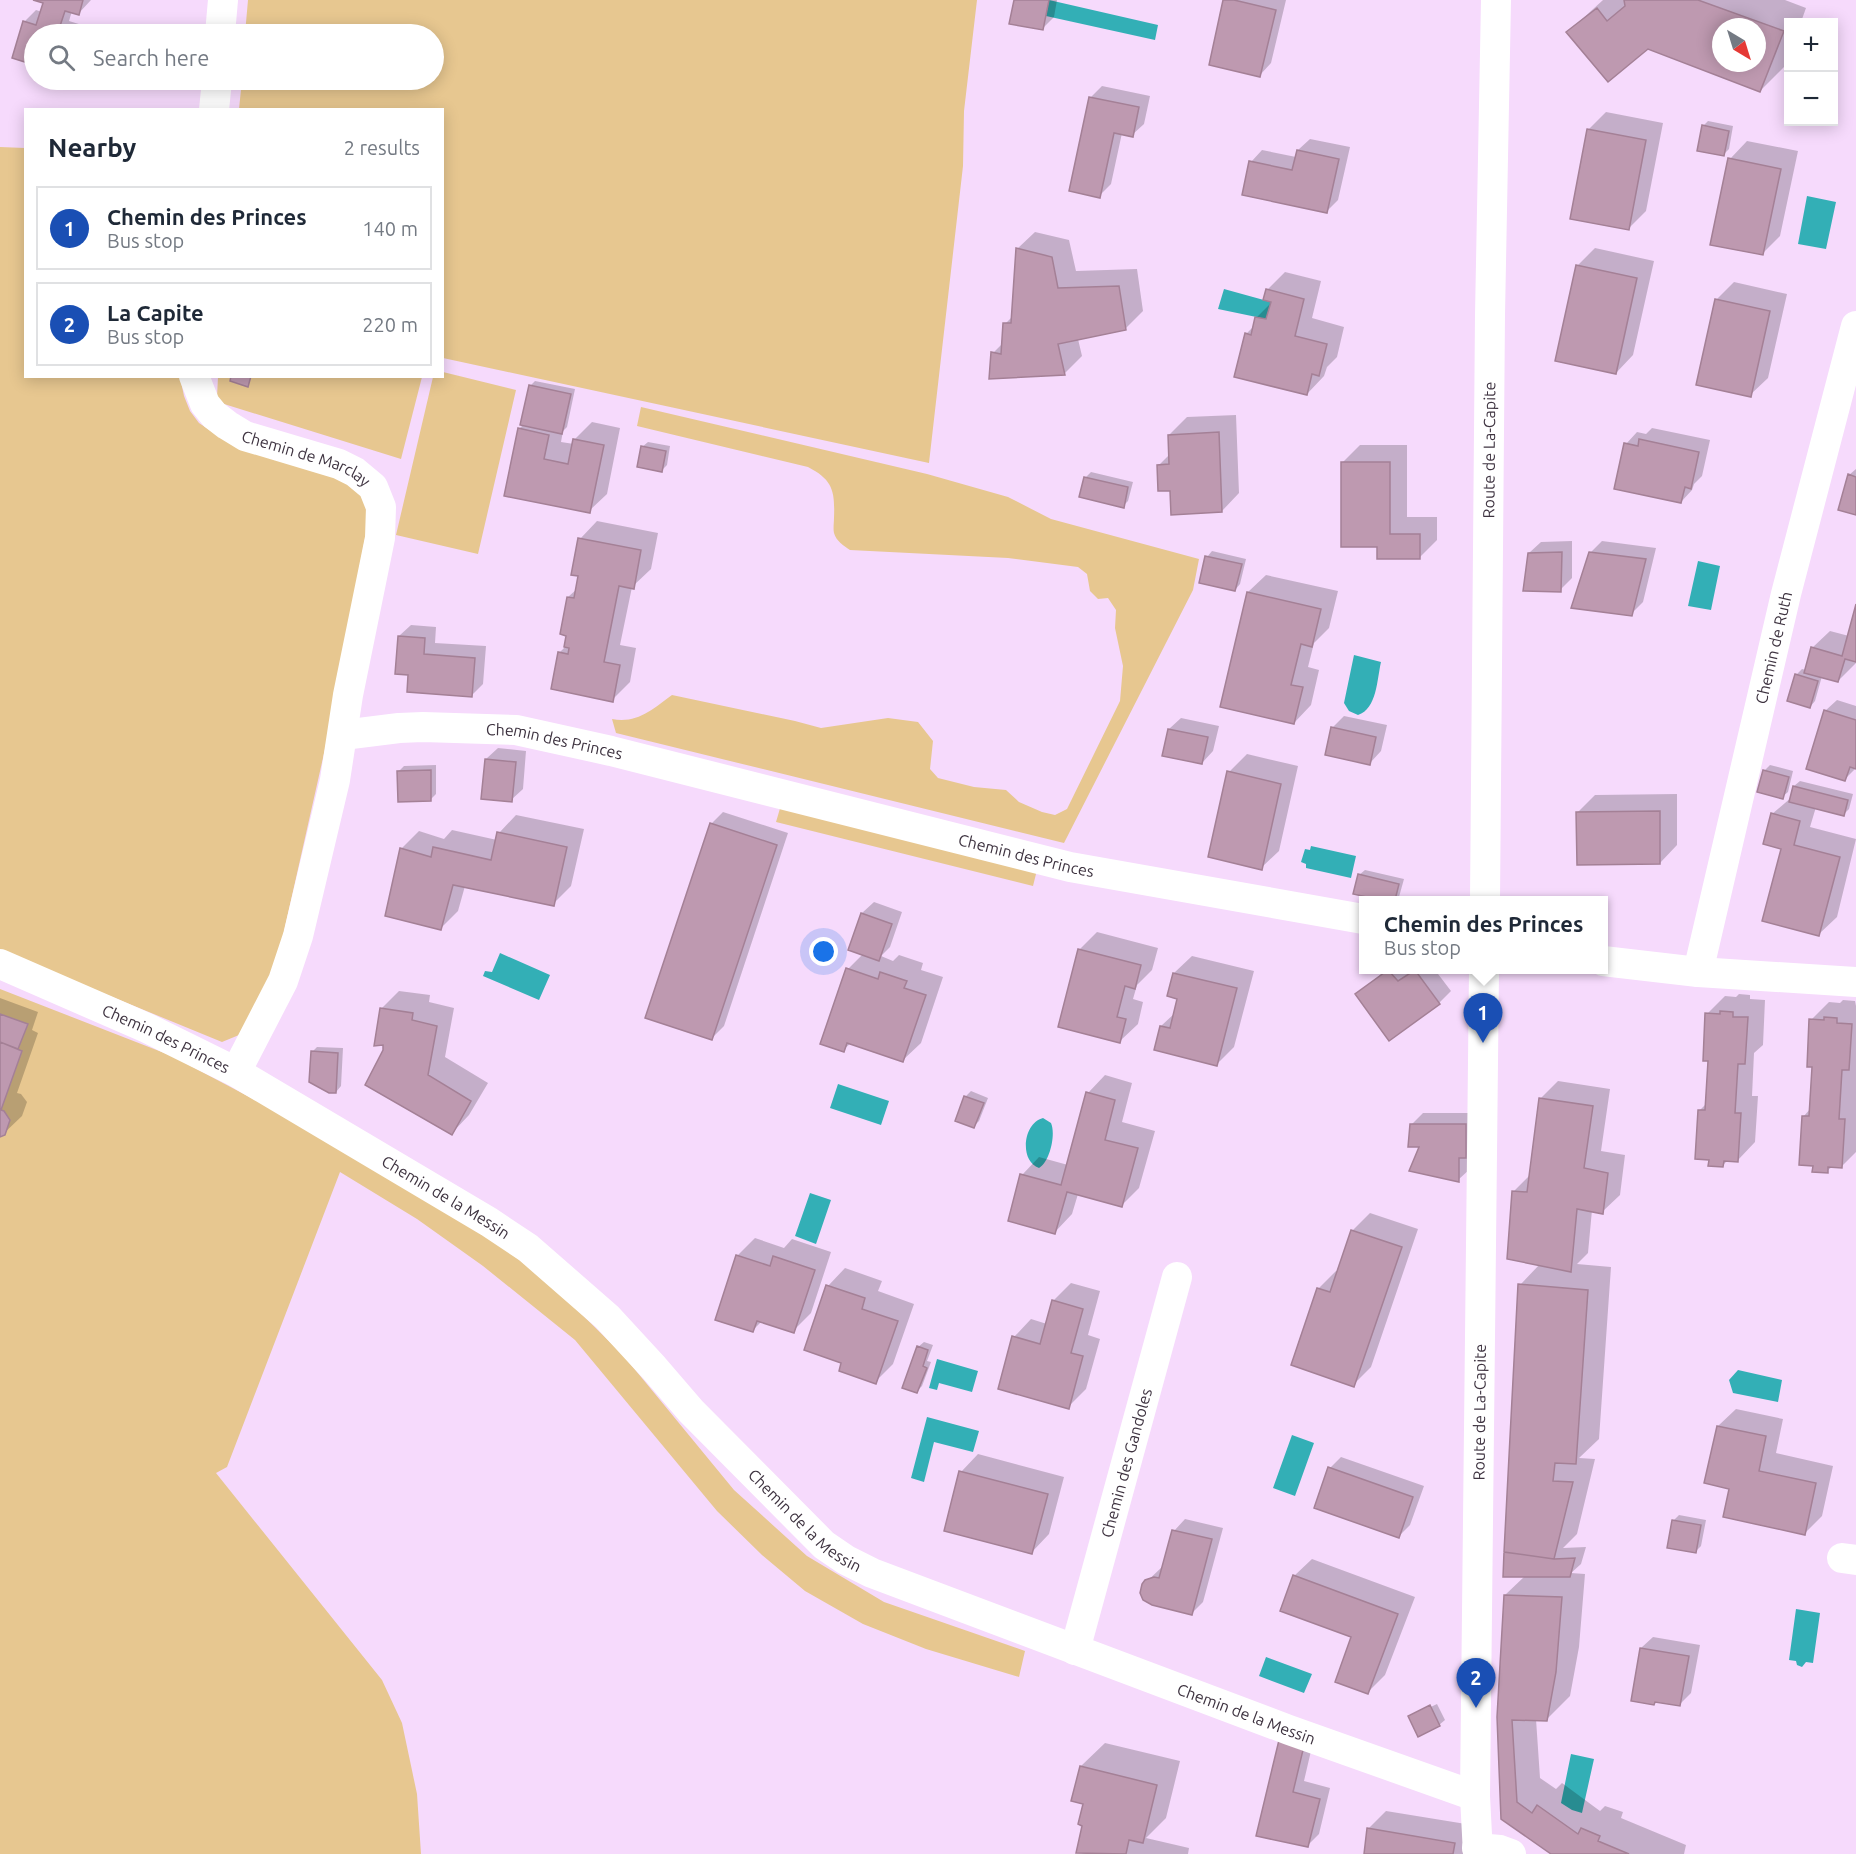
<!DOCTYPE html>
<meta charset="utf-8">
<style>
body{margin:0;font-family:Ubuntu,sans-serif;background:#f6f6f7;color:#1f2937}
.controls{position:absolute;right:18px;top:18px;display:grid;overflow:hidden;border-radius:0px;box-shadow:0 3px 15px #0003}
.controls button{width:54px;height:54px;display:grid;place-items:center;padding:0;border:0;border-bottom:2px solid #e0e1e3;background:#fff;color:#1f2937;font:30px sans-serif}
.compass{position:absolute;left:1712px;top:18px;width:54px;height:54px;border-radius:50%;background:#fff;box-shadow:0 3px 15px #0003;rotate:142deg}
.you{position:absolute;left:824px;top:952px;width:21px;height:21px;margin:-15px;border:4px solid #fff;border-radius:50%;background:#1a73e8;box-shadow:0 0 0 9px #1a73e833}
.badge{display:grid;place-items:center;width:39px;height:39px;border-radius:50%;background:#ea580c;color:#fff;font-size:20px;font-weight:700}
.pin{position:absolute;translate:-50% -50px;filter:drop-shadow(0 2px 3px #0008)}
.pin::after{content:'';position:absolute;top:32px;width:21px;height:18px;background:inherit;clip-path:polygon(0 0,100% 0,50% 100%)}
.popup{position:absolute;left:1359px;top:896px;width:249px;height:78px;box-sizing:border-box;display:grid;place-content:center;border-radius:0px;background:#fff;filter:drop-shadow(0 2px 4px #0005);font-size:20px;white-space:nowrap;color:#747a83}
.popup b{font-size:22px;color:#1f2937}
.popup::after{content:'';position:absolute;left:50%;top:100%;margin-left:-12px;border:12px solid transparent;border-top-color:#fff}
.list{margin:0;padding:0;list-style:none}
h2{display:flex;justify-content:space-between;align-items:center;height:78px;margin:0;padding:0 24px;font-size:26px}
h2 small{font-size:20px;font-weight:400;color:#747a83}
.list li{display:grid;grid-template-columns:39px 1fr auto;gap:18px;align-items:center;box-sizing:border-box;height:84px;margin:0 12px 12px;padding:0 12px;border:2px solid #e0e1e3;border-radius:0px}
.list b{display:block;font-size:22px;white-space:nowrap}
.list p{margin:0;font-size:20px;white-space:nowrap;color:#747a83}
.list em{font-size:20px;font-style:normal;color:#747a83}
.icon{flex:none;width:33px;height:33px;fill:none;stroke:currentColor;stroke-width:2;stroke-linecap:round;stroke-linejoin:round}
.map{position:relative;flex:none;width:1856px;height:1854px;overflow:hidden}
.search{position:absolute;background:#fff;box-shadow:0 3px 15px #0003;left:24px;top:24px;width:420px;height:66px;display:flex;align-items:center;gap:15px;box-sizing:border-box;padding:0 21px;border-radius:33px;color:#747a83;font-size:22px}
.panel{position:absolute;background:#fff;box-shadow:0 3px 15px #0003;left:24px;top:108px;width:420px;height:270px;border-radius:0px}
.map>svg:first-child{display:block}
.green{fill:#e7c790}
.water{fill:#33afb6}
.shadow{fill:#0003;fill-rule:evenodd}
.building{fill:#be99b0;stroke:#a48096;stroke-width:1.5;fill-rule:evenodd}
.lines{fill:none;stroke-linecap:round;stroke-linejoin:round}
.minor{stroke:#fff;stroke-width:30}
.labels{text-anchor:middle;stroke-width:4.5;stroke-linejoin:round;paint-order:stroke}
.street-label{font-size:16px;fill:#3e3340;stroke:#f6dafc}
</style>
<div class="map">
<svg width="1856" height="1854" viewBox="0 0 1856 1854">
<rect width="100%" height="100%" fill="#f6dafc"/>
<!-- green -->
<path class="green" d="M248,0H977L964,111L963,166L929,463L443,358L442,110L239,109L242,80H434V34H245Z
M0,147L25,148L26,376L180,377L184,396L190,411L199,423L217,435L336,477L360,492L370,512L325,749L278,958L265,991L239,1035L222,1042L0,951Z
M443,372L516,390L478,554L396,535L433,377L442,376Z
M218,377H422L401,459L224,404L217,397Z
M641,407L927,474L1008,497L1051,519L1199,559L1193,590L1064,843L616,733L612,719C637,724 653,709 672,695L795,721L821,728L888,718L918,722L933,741L930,769L938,778L974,787L1006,790L1019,802L1042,812L1055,815L1067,809L1120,701L1123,666L1115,628L1116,610L1108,598L1098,599L1090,591L1087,574L1078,567L1008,558L850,550C844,546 836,541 834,533C833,529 834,522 834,518C835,491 833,480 808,467L637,426Z
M781,805L1037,870L1033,886L776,822Z
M0,989L172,1056L342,1146L502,1247L550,1283L623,1355L734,1490L807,1556L884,1602L1025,1651L1019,1677L926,1649L863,1624L805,1591L762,1555L717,1511L575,1340L483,1266L417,1219L340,1172L227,1467L216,1473L382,1680L402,1723L417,1794L421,1854H0Z"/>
<!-- water -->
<path class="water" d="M1049,0L1158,25L1155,40L1046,16Z
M1807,196L1836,202L1826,249L1798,244Z
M1224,289L1271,302L1266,319L1218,309Z
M1698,561L1720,566L1711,610L1688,606Z
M1354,655L1381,662C1377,679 1377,709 1358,715L1349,711L1344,703Z
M1311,846L1356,856L1351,878L1306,868V864L1301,862L1305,849L1310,850Z
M500,953L550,975L539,1000L483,976L485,971L492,972Z
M838,1084L889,1101L881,1125L830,1108Z
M1043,1118L1051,1123C1056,1134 1050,1162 1039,1168C1019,1161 1023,1123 1043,1118Z
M810,1193L831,1200L816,1244L795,1236Z
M937,1359L978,1371L972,1392L939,1383L937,1390L929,1388Z
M1738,1370L1782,1380L1778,1402L1733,1393L1729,1380Z
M927,1417L979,1431L973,1452L934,1442L924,1482L911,1478Z
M1292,1435L1314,1443L1295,1496L1273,1488Z
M1796,1609L1820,1613L1813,1663L1806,1662L1802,1667L1797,1665L1796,1661L1789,1660Z
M1266,1657L1312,1674L1304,1693L1259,1676Z
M1571,1754L1594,1759L1582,1813L1572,1810L1561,1803Z"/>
<!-- shadow -->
<path class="shadow" d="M39,0H91L79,13L72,11L69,21L82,25L79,34H34V64L13,57L24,22L36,10L42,12L45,2Z
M1015,0H1057L1054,17L1042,29Z
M1225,0H1286L1271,63L1260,75Z
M1603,0H1785L1806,8L1801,22H1788V54L1784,67L1760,91L1648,47L1568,32ZM1721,27H1757V63H1721Z
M1102,86L1150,96L1144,124L1132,135L1122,133L1111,184L1099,196L1091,97Z
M1606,112L1663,123L1646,211L1628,229L1588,130Z
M1708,121L1733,126L1729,149L1723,155L1703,126Z
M1310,139L1350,147L1338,200L1327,211L1251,162L1262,150L1296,157L1298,150Z
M1747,141L1798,151L1780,236L1762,254L1730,159Z
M1035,232L1069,240L1076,271L1137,269L1143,311L1125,329L1078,339L1082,356L1064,374L993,353L1004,342L1005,324L1013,316L1017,249Z
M1595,248L1654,261L1633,355L1616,373L1577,266Z
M1285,272L1321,281L1312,318L1344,327L1337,357L1327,367L1324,376L1307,394L1246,334L1255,325L1257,317L1273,301L1267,290Z
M1734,282L1787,294L1768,378L1750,395L1716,300Z
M535,381L575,389L567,427L563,431L561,442L574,444L575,439L592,422L620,428L607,494L589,511L506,495L519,429L524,424L530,386Z
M1236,415L1239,493L1222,511L1171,489L1159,465L1170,454L1169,435L1187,417Z
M1652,428L1710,440L1702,476L1694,484L1692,490L1681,502L1626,444L1637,432L1646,434Z
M648,442L670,446L667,465L662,470L642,447Z
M1360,445H1407V517H1437V540L1419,558L1379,545L1343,462Z
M1856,469V514L1849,475Z
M1091,472L1133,482L1128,501L1123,506L1085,478Z
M597,521L658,533L651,569L632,587L620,645L636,648L630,682L612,700L560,652L566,646L568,597L577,589L580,575V539Z
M1572,541V578L1560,590L1529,553L1541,542Z
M1602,541L1656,548L1643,602L1631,614L1590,553Z
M1212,551L1246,559L1240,584L1235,590L1207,557Z
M1266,575L1338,591L1329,628L1314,643L1308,667L1319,670L1311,705L1294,723L1248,592Z
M1856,610V663L1838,681L1822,676L1815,701L1810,707L1796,675L1802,669L1806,670L1812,648L1830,631L1849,636Z
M411,625L436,627L435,643L486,646L483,684L472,695L410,673L399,636Z
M1837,700L1856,706V768L1844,780L1825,711Z
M1344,716L1387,725L1381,751L1370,763L1332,728Z
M1181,718L1219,726L1213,751L1202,763L1169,729Z
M498,748L526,751L523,789L511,800L486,759Z
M1247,754L1298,766L1279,851L1261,868L1229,772Z
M436,765V794L431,799L399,771L404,766Z
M1770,765L1793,771L1788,792L1782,797L1765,770Z
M1800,781L1853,794L1849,809L1844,814L1816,807L1810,827L1856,839L1837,917L1819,934L1783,848L1772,814L1792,797L1794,786Z
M1677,794V845L1660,863L1578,812L1595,795Z
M723,812L788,833L724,1026L712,1038L647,1017L712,823Z
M516,815L584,829L571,886L553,904L465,886L458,911L440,929L401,849L419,831L444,839L452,830L497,840L499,833Z
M1365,870L1404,879L1399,897L1395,900H1387L1355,893L1359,875Z
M874,902L902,912L890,947L881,956L893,961L899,955L923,963L921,970L943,977L921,1043L903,1060L851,1043L843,1050L848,969L863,954L862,913Z
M1097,932L1158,948L1152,970L1137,985L1133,999L1143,1002L1138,1024L1120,1041L1079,950Z
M1192,956L1254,971L1234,1047L1217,1064L1161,1026L1175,1013L1179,998L1169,995L1174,973Z
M1386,970H1435L1451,991L1439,1003L1357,994Z
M399,991L430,995L429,1002L454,1008L445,1057L488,1083L469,1115L452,1133L384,1051L381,1009Z
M1739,994L1750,995V999L1765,1000L1763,1045L1754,1053L1752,1096H1758L1755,1142L1738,1160H1728L1723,1165L1699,1111L1707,1103L1709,1060L1707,1014L1725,996L1736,997Z
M0,998L38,1012L32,1030L38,1033L17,1093L21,1094L27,1102L22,1116L0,1137Z
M1843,1000L1855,1001L1856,1006V1152L1842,1166H1833L1827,1171L1814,1164L1803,1117L1811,1108L1814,1066L1811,1020L1829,1002L1840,1003Z
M317,1047L343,1048L341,1086L336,1092L312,1052Z
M1105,1075L1132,1083L1122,1122L1155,1131L1139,1188L1121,1206L1078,1194L1072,1214L1055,1232L1022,1175L1039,1157L1068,1165L1088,1093Z
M1558,1081L1610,1089L1601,1151L1625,1155L1620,1195L1602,1212L1592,1210L1588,1253L1577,1264L1611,1267L1599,1439L1579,1458L1595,1459L1577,1534L1563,1548L1586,1547L1581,1564L1571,1573L1585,1574L1579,1647L1570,1696L1547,1719H1536L1540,1778L1556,1789L1562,1783L1600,1811L1605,1806L1623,1812L1621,1818L1686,1845L1684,1854H1554L1503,1818L1505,1595L1525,1576L1520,1285L1540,1264L1513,1192L1530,1175L1540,1099Z
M971,1091L988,1098L979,1121L974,1126L965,1097Z
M1423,1113H1477L1470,1169L1458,1180L1421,1146L1411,1125Z
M1370,1213L1418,1229L1371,1367L1353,1385L1318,1289L1336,1271L1338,1272L1353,1230Z
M755,1238L784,1248L792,1239L831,1252L811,1313L793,1331L762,1321L752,1331L737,1256Z
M845,1268L882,1281L878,1291L914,1304L893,1364L875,1382L843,1362L828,1286Z
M1071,1283L1100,1291L1088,1335L1100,1339L1086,1389L1068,1407L1014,1337L1031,1319L1047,1324L1053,1301Z
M924,1342L933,1345L927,1361L931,1362L922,1386L917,1391L918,1347Z
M1736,1409L1783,1419L1776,1453L1833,1466L1822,1516L1804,1534L1731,1487L1718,1426Z
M978,1454L1064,1477L1049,1534L1032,1552L961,1472Z
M1341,1457L1424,1486L1410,1525L1399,1536L1330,1468Z
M1679,1515L1706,1520L1701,1546L1696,1551L1674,1520Z
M1185,1519L1223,1528L1203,1602L1191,1614L1143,1585L1162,1567L1174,1531Z
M1312,1559L1415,1597L1385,1675L1368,1692L1353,1636L1294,1576Z
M1653,1637L1700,1645L1691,1693L1680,1704L1657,1701L1654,1704L1641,1648Z
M1437,1704L1445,1720L1439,1725L1410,1717L1414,1713V1715Z
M1314,1738L1304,1781L1330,1788L1319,1834L1307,1846L1258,1835L1281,1741Z
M1105,1743L1180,1761L1166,1818L1146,1838L1189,1848L1188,1854H1085L1078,1852L1084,1824L1085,1803L1081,1766Z
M1386,1811L1472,1825L1466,1854H1365L1368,1829Z"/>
<!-- building -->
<path class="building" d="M33,0H83L79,15L65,11L58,32L66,34H34V65L12,58L23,21L36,25L43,3Z
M1014,0H1049L1043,30L1009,24Z
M1223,0H1234L1276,10L1260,77L1209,65Z
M1624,0H1698L1784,31L1760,92L1648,49L1608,82L1566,32L1597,8L1607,21L1625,6ZM1721,27H1757V63H1721Z
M1089,97L1139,107L1133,137L1114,133L1100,198L1069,191Z
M1702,125L1729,131L1724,156L1697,151Z
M1587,129L1646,140L1629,230L1570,219Z
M1297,150L1339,159L1327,213L1242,195L1249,161L1292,170Z
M1728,158L1781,169L1763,255L1710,245Z
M1016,248L1052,257L1058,288L1119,286L1126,330L1058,344L1065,375L989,379L991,352L1001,354L1003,323H1011Z
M1576,265L1637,278L1616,374L1555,361Z
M1266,289L1304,299L1295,336L1327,344L1319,376L1312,374L1307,395L1234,377L1245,333L1251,335L1255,317L1266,319L1271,302L1263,300Z
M1715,299L1770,311L1751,397L1696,385Z
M231,376H251L248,387L230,381Z
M529,385L571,394L562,434L520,425Z
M518,428L549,435L544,459L568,464L573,439L604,445L590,513L504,496Z
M1219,432L1222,512L1171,515L1170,491H1158L1157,465L1169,464L1168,435Z
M1639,439L1699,452L1691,489L1685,487L1681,503L1614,489L1624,443L1638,446Z
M641,446L666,451L662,472L637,467Z
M1341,462H1390V534H1420V559H1377V547H1341Z
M1848,474L1856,477V515L1838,510Z
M1084,477L1128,487L1124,508L1079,497Z
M578,538L641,550L634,589L619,586L604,662L620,665L613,702L551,689L558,652L568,654L569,648L564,647L566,636L560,634L567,597L574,598L578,576L571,575Z
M1562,552L1561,592L1523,591L1528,553Z
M1589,552L1646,559L1632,616L1571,608Z
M1205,556L1242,564L1235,591L1199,583Z
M1247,592L1321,609L1312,647L1301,644L1291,685L1303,687L1294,724L1220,707Z
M1856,604V662L1845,659L1838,682L1804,673L1811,647L1842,656Z
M398,636L425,638L424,654L475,658L472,697L407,692L408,675L395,674Z
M1795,674L1818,681L1810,708L1787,701Z
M1824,710L1856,720V769L1850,767L1845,781L1806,769Z
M1331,727L1376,737L1370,765L1325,755Z
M1168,729L1208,737L1202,764L1162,756Z
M485,759L516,762L512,802L481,799Z
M431,770V801L398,802L397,771Z
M1763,770L1789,777L1783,799L1757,792Z
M1227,771L1281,784L1262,870L1208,857Z
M1793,786L1848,800L1844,816L1789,802Z
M1660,811V864L1577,865L1576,812Z
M1771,813L1800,821L1794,845L1840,857L1819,936L1762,921L1781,849L1763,844Z
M710,823L777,845L712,1040L645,1018Z
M497,832L567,847L554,906L453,885L441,930L385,916L400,848L431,857L433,847L491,860Z
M1358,874L1399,884L1395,900H1380L1353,894Z
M861,913L892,924L879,961L848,950Z
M1078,949L1141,965L1135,989L1125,986L1117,1017L1126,1019L1120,1043L1058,1027Z
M846,968L878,979L880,972L907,981L904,988L926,995L903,1062L847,1043L844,1052L820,1044Z
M1388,970L1398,981L1415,970L1440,1004L1389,1041L1355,994Z
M1173,973L1237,988L1217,1066L1154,1050L1160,1026L1170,1028L1177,999L1167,996Z
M380,1008L413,1013L412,1020L437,1026L428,1075L471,1101L452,1135L365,1085L383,1050V1045L374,1046Z
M1720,1011L1733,1012V1017H1748L1745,1064H1738L1735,1113H1741L1738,1162L1724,1161L1723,1167L1708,1166L1709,1160L1695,1159L1698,1110H1705L1708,1061H1703L1705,1013L1720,1014Z
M0,1014L28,1024L18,1049L0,1042Z
M1824,1017L1837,1018V1023L1852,1024L1849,1070H1842L1839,1119H1845L1842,1168L1828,1167V1173L1812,1172L1813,1166L1799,1165L1802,1116H1809L1812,1067H1807L1809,1019L1824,1020Z
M0,1042L22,1051L1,1110L4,1111L10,1120L5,1135L0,1137Z
M311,1051L338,1053L336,1093H329L309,1082Z
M1086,1092L1115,1100L1105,1140L1138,1148L1122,1207L1067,1192L1055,1234L1008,1221L1020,1174L1061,1185Z
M964,1096L984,1103L974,1128L955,1121Z
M1539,1098L1593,1106L1584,1168L1608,1173L1603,1214L1577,1209L1571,1272L1507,1259L1512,1191L1527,1192Z
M1410,1124H1466V1158H1459V1182L1409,1171L1419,1147H1408Z
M1351,1230L1402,1247L1354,1387L1291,1365L1317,1288L1330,1292Z
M736,1255L770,1266L773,1256L815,1270L794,1333L757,1321L753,1332L715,1320Z
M1518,1284L1588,1290L1576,1464L1555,1463L1553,1481L1573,1482L1554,1559L1504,1552Z
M826,1285L865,1298L862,1309L898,1321L876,1384L839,1371L841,1363L804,1350Z
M1052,1300L1083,1309L1071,1353L1083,1356L1069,1409L998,1389L1012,1336L1040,1344Z
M917,1346L928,1350L923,1366L927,1368L917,1393L902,1388Z
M1717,1426L1766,1436L1759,1471L1816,1483L1805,1535L1723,1517L1729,1489L1704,1483Z
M1328,1467L1413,1497L1399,1538L1314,1508Z
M959,1471L1048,1494L1032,1554L944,1531Z
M1672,1520L1701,1525L1696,1553L1667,1548Z
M1172,1530L1212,1539L1192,1615L1152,1605L1143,1600L1140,1593L1142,1584L1145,1580L1154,1577L1159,1578Z
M1504,1552L1554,1559L1575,1558L1570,1577H1503Z
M1293,1575L1398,1614L1368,1694L1335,1682L1351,1637L1280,1611Z
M1504,1595L1562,1597L1556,1672L1547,1721L1512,1720L1517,1802L1532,1813L1537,1805L1578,1834L1581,1828L1600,1836L1598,1841L1629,1854H1551L1501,1819L1497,1717Z
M1640,1648L1689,1656L1680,1706L1655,1702L1654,1705L1631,1701Z
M1430,1705L1440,1726L1418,1737L1408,1716Z
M1279,1740L1303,1750L1293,1792L1320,1799L1308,1847L1256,1836Z
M1080,1766L1157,1785L1143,1843L1129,1840L1126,1854L1076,1853L1082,1826L1078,1824L1083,1804L1071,1801Z
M1367,1828L1455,1843L1453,1854H1364Z"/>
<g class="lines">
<!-- minor -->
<g class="minor">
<path d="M220,34L223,0"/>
<path d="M214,110L217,80"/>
<path id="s1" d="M194,376L205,404L214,415L227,425L245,436L339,464L355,472L373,487L381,507L380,538L348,695L335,780L298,936L283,981L236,1072"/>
<path id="s2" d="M343,735L399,728L423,727L516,730L611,751L1070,867L1363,919"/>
<path id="s3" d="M1485,900L1490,315L1496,0"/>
<path d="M1603,961L1698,972L1856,982"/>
<path id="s4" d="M0,964L147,1028L236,1072L489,1222L528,1248L607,1317L654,1368L691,1411L824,1545L846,1560L872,1573L1289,1730L1475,1796"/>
<path id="s5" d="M1698,972L1786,594L1856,326"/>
<path d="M1842,1558L1856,1560"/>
<path id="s6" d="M1075,1650L1177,1277"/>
<path d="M1477,1848L1500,1850L1511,1854"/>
<path id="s7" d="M1478,1854L1475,1796L1484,970"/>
</g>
</g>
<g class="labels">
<!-- street labels -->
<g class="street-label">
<text dy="6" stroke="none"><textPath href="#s3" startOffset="450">Route de La-Capite</textPath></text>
<text dy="6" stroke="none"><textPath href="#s1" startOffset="147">Chemin de Marclay</textPath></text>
<text dy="6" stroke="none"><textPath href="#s5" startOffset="333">Chemin de Ruth</textPath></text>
<text dy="6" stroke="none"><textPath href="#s2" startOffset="213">Chemin des Princes</textPath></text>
<text dy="6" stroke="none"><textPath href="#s2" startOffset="699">Chemin des Princes</textPath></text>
<text dy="6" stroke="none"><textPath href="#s4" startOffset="182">Chemin des Princes</textPath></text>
<text dy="6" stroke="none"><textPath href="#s4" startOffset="504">Chemin de la Messin</textPath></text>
<text dy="6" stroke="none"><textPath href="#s7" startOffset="442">Route de La-Capite</textPath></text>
<text dy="6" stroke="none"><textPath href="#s6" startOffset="194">Chemin des Gandoles</textPath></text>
<text dy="6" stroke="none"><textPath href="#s4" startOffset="990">Chemin de la Messin</textPath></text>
<text dy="6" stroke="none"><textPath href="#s4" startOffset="1476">Chemin de la Messin</textPath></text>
</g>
</g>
</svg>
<div class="controls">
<button>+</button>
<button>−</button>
</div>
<svg class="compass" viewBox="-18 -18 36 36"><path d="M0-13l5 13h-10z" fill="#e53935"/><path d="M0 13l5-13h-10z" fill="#747a83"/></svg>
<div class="you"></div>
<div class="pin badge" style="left:1483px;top:1043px;background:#1a4fb4">1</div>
<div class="popup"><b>Chemin des Princes</b>Bus stop</div>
<div class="pin badge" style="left:1476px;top:1708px;background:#1a4fb4">2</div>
<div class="search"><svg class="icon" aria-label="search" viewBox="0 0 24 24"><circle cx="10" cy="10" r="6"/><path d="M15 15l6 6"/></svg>Search here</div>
<section class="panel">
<h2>Nearby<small>2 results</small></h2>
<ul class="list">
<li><span class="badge" style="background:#1a4fb4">1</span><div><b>Chemin des Princes</b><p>Bus stop</p></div><em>140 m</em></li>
<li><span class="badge" style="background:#1a4fb4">2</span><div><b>La Capite</b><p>Bus stop</p></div><em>220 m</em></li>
</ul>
</section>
</div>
